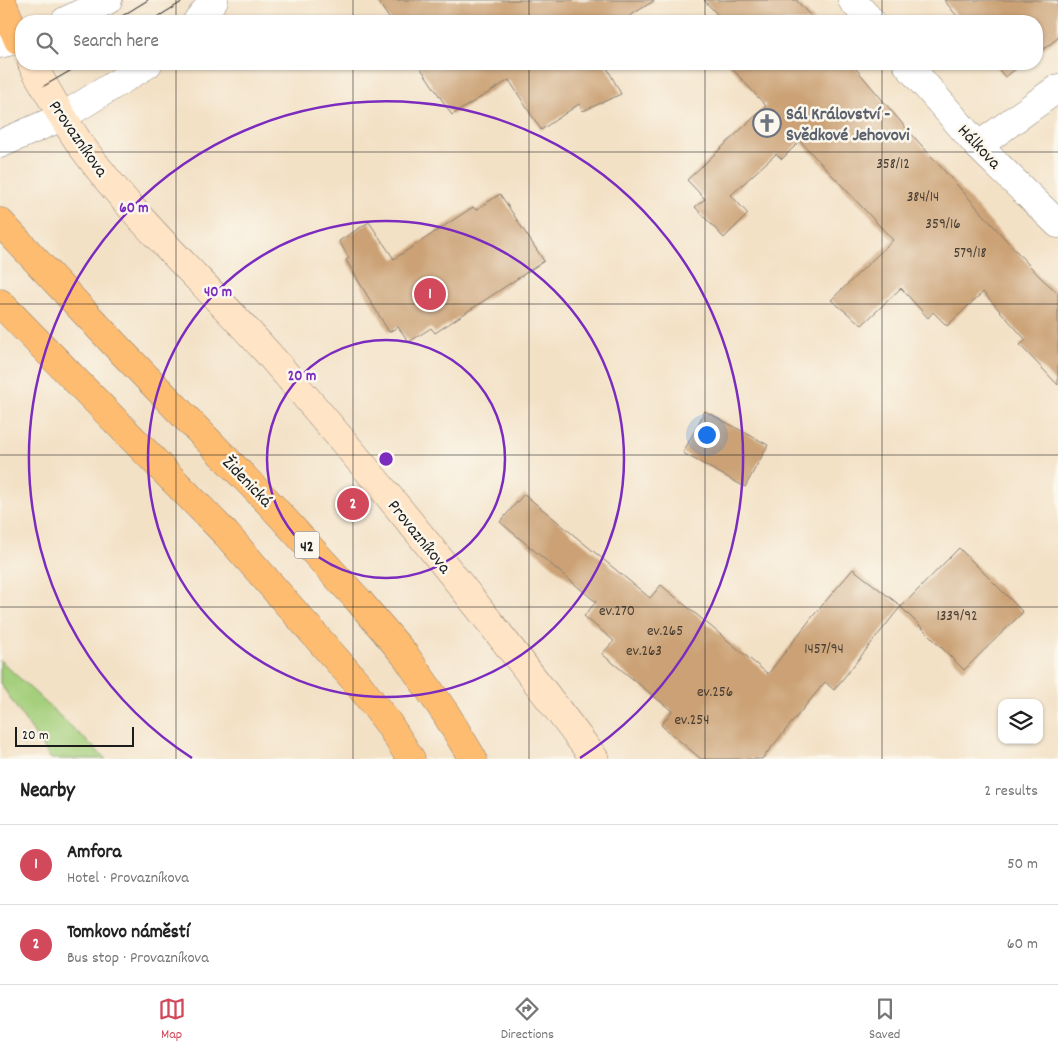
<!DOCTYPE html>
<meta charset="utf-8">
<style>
body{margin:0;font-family:Dekko,sans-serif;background:#f2f2f2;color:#222}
.controls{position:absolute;right:15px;bottom:15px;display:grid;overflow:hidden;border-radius:10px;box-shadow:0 1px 4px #0004}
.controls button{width:45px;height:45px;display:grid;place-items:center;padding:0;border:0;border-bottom:1px solid #e0e0e0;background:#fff;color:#222;font:25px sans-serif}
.scale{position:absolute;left:15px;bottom:12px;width:119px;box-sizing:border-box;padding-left:5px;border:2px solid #1c1c1c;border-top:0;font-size:14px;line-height:18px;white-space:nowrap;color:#1c1c1c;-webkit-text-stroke:4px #fbf7ec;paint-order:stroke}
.you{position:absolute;left:706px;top:434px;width:18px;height:18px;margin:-12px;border:4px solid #fff;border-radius:50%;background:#1a73e8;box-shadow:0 0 0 8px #1a73e833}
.badge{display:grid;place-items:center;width:32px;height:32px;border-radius:50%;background:#d1495b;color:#fff;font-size:16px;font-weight:700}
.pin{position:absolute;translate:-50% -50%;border:2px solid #fff;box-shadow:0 1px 5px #0006}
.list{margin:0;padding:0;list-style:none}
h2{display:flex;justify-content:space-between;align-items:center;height:65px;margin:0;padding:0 20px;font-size:21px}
h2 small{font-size:16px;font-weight:400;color:#767676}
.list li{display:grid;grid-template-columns:32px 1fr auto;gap:15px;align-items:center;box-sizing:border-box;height:80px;padding:0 20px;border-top:1px solid #e0e0e0}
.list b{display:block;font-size:19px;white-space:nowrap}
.list p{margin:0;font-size:16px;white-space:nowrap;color:#767676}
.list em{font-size:16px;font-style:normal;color:#767676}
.icon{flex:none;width:28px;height:28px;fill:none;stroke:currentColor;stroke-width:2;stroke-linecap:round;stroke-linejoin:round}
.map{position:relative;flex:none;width:1058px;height:759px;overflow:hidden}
.search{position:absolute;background:#fff;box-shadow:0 1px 4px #0004;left:15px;right:15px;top:15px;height:55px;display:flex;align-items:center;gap:12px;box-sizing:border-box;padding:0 18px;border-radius:20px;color:#767676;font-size:19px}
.sheet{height:225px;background:#fff}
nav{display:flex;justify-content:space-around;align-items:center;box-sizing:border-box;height:70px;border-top:1px solid #e0e0e0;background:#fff;font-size:14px;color:#767676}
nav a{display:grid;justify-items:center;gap:2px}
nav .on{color:#d1495b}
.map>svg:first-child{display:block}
.green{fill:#a4cf7b;stroke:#60764c}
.building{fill:#cba175}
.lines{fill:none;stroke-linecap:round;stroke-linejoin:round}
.street-casing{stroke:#887e71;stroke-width:29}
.secondary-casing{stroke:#887e71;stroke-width:29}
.highway-casing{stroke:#887e71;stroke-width:29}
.street{stroke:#fff;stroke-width:28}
.secondary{stroke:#ffe4c6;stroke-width:28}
.highway{stroke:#febc70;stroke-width:28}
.tram{stroke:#1c1c1c;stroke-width:1}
.grid{fill:none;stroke:#1c1c1c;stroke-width:1;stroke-opacity:0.55}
.ring{fill:none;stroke:#7b2cbf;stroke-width:2.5}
.labels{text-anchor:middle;stroke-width:5;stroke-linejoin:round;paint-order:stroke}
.number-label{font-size:15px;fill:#483d32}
.shield{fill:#fbf7ec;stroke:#5f5e5a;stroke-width:1}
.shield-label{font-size:16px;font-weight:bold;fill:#1c1c1c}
.worship-label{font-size:18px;font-weight:bold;fill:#5b616d;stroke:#fbf7ec;text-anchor:start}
.street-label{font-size:18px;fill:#1c1c1c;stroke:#fbf7ec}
.centre{fill:#7b2cbf;stroke:#fbf7ec;stroke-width:2.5}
.ring-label{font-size:15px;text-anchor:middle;font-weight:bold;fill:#7b2cbf;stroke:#fbf7ec;stroke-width:5;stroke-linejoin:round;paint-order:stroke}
</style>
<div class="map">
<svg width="1058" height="759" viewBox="0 0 1058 759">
<rect width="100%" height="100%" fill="#fbf7ec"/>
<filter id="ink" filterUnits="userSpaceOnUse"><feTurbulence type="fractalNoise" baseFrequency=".02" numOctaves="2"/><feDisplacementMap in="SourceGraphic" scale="10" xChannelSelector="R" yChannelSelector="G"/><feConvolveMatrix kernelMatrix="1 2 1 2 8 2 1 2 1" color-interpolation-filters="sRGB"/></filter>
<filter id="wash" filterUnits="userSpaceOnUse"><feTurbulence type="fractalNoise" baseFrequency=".0096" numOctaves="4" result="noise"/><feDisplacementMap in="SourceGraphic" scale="20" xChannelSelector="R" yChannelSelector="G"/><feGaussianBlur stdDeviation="1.12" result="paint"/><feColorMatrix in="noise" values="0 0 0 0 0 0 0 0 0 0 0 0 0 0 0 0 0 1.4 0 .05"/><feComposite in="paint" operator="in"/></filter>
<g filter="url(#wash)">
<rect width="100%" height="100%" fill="#f3e1c6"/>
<!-- green -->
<path class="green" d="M0,660L106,759H51L0,683Z"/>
<g id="blocks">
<!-- building -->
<path class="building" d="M377,0H655L622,21H391Z
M704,0H796L815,21H723Z
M944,0H1058V38L1037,54V21H961Z
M418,64H605L621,94L583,111L579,104L541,130L509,80L452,115Z
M728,64H852L906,128L1008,242L1040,277L1058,293V385L1020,345L1026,340L983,292L947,326L933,312L928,318L901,288L862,325L831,300L893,240L800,141L782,159L776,154L731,195L748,214L724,238L695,207L705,199L687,180L766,106Z
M994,64H1023L1005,77Z
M500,194L544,261L435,333L431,328L409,342L398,327L389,332L346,260L349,258L339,241L369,222L394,259L473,207L476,210Z
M705,411L768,445L745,487L683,453Z
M524,494L650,598L661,585L768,674L813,616L853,569L901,606L834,690L825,682L762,759H701L661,725L672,711L602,654L614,641L584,616L596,602L500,522Z
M959,548L1023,612L964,670L901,607Z"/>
</g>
</g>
<g filter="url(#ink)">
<use href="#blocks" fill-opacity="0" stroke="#887e71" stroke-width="1"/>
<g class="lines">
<defs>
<path id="street" d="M852,0L871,21
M65,21L108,0
M197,21L214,0
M0,44L21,39
M907,64L978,146L1058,224
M0,144L62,117L148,64
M978,146L1058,88"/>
<path id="secondary" d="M32,64C49,94 65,124 86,152C141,227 212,289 273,359C385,488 492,622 595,759"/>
<path id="highway" d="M1,0L18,40
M0,222L119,349L270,504L359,601L405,655L446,714L473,759
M0,303L226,534L358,684L388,723L411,759"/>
</defs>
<!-- street casing -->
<use href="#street" class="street-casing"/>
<!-- secondary casing -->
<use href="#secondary" class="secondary-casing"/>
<!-- highway casing -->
<use href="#highway" class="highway-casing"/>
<!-- street -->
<use href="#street" class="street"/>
<!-- secondary -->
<use href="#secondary" class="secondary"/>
<!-- highway -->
<use href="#highway" class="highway"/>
<!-- tram -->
<path class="tram" d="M114,21L148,0
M151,21L185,0
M34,67L40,64
M44,86L82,64"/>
</g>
</g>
<!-- grid -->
<path class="grid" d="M176,0V21M353,0V21M529,0V21M705,0V21M882,0V21M176,64V759M353,64V759M529,64V759M705,64V759M882,64V759M0,152H1058M0,304H1058M0,455H1058M0,607H1058"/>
<!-- distance rings -->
<g class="ring">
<circle cx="386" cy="459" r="119"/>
<circle cx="386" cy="459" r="238"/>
<path d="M192 758A357 357 0 1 1 580 758"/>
</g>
<!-- icons -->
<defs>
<symbol id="church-ring" viewBox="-11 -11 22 22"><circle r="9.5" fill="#fbf7ec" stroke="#6b7280" stroke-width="1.5"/><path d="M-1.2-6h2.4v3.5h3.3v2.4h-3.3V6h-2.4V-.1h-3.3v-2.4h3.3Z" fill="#6b7280"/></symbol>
</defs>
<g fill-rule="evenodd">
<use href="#church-ring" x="751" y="107" width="32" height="32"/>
</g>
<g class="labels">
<!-- number labels -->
<g class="number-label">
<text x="893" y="168">358/12</text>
<text x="923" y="201">384/14</text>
<text x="943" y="228">359/16</text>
<text x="970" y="257">579/18</text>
<text x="617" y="615">ev.270</text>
<text x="957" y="620">1339/92</text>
<text x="665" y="635">ev.265</text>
<text x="824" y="653">1457/94</text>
<text x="644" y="655">ev.263</text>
<text x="715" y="696">ev.256</text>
<text x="692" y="724">ev.254</text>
</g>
<!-- shield labels -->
<rect class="shield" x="294.5" y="531.5" width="25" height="27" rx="4"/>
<g class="shield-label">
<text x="307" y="551">42</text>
</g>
<!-- worship labels -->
<g class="worship-label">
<text x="786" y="119">Sál Království -<tspan x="786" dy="21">Svědkové Jehovovi</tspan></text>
</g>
<!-- street labels -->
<g class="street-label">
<text transform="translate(79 138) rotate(55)" y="6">Provazníkova</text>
<text transform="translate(980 146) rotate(47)" y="6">Hálkova</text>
<text transform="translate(248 481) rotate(46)" y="6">Židenická</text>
<text transform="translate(420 536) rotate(51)" y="6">Provazníkova</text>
</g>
</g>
<circle cx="386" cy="459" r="8" class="centre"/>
<g class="ring-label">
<text x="134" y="212">60 m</text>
<text x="218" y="296">40 m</text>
<text x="302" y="380">20 m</text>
</g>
</svg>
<div class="controls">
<button><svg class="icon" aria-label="layers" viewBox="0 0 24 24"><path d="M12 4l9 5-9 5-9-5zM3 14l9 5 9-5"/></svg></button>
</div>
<div class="scale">20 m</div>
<div class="you"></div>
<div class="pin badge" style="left:430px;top:294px">1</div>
<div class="pin badge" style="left:353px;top:504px">2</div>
<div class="search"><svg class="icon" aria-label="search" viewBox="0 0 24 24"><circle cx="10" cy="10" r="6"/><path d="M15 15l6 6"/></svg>Search here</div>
</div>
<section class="sheet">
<h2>Nearby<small>2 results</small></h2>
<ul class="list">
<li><span class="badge">1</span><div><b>Amfora</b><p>Hotel · Provazníkova</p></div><em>50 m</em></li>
<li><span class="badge">2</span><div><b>Tomkovo náměstí</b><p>Bus stop · Provazníkova</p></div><em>60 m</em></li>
</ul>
</section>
<nav>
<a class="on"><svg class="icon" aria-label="map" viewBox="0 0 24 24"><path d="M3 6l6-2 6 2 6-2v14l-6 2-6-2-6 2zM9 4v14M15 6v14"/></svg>Map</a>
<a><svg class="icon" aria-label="directions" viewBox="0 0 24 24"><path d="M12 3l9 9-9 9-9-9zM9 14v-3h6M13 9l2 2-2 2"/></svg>Directions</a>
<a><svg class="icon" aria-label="saved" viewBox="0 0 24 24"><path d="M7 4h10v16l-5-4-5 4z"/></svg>Saved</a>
</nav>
